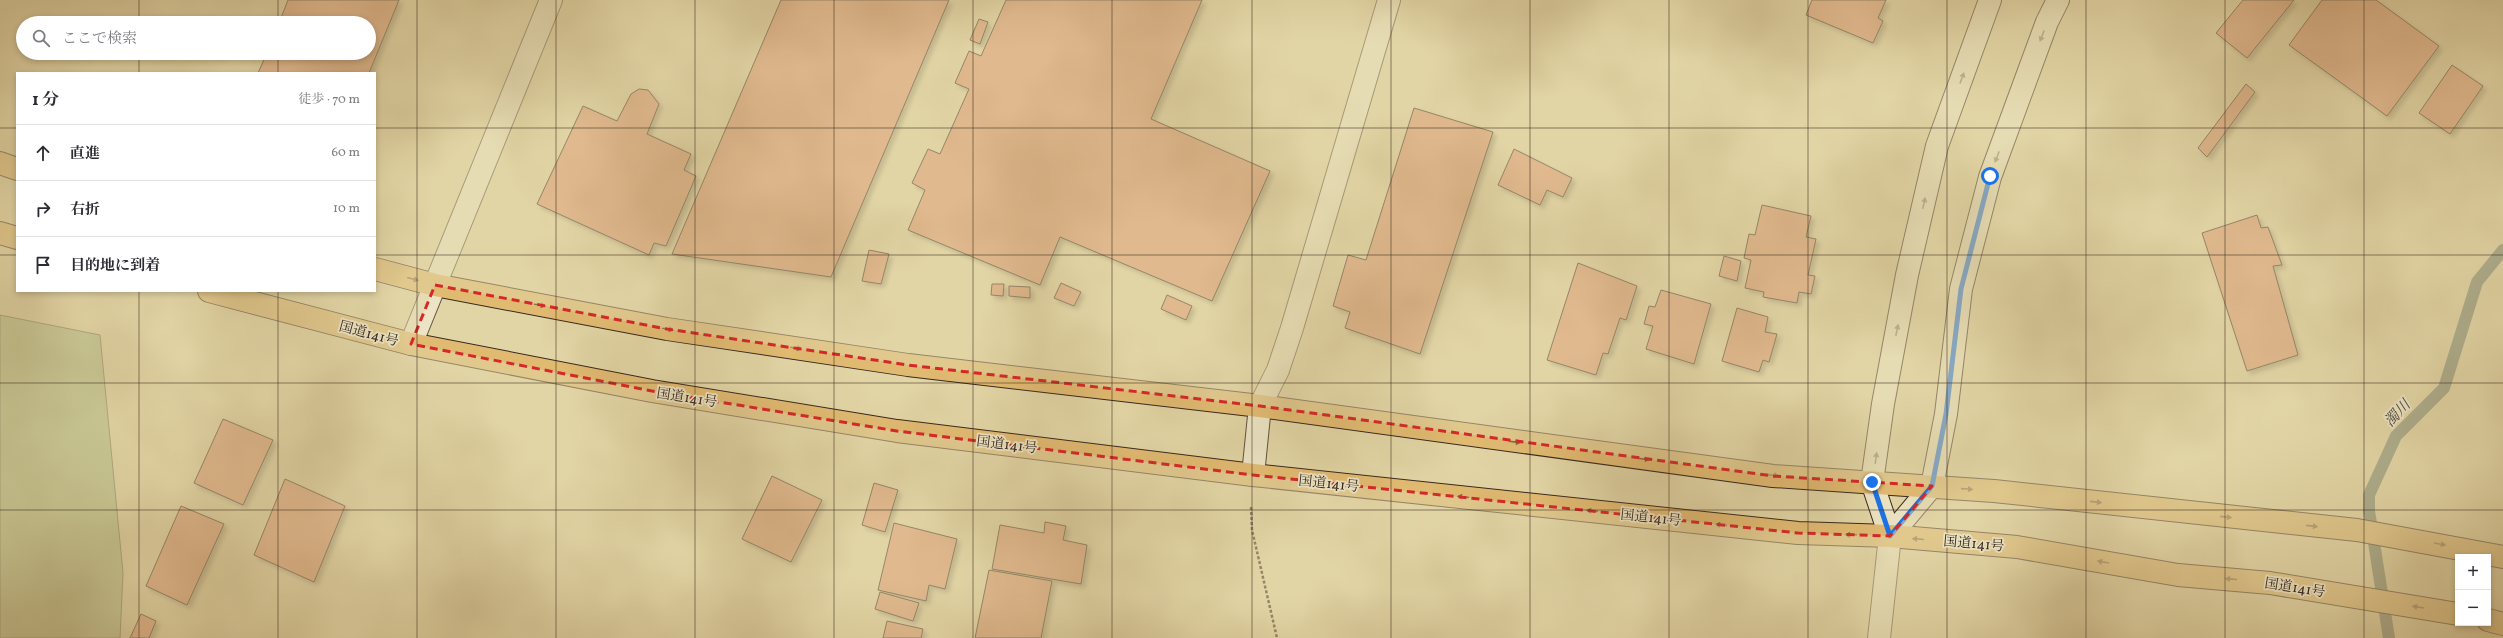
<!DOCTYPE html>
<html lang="ja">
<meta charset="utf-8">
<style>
body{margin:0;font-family:Vollkorn,"Noto Serif JP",serif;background:#f7f7f7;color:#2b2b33}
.controls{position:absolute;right:12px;bottom:12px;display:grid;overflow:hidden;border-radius:0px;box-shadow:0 2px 6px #0003}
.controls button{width:36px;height:36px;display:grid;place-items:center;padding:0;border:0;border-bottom:1px solid #e1e1e2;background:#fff;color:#2b2b33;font:20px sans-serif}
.stop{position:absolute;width:12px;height:12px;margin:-9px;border:3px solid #1a73e8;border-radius:50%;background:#fff}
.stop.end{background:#1a73e8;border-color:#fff;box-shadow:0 1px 4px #0008}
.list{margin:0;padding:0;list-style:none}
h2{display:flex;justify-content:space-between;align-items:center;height:52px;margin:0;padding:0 16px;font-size:17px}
h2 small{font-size:13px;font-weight:400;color:#7c7c81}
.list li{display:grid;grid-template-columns:26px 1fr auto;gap:12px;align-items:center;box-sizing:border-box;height:56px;padding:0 16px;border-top:1px solid #e1e1e2}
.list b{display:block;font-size:15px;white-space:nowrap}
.list em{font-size:13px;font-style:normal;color:#7c7c81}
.icon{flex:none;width:22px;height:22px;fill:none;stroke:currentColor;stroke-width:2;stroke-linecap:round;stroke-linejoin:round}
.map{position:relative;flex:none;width:2503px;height:638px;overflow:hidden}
.search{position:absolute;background:#fff;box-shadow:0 2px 6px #0003;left:16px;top:16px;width:360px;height:44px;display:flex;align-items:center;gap:10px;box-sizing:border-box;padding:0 14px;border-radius:22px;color:#7c7c81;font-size:15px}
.panel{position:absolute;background:#fff;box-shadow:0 2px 6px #0003;left:16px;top:72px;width:360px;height:220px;border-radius:0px}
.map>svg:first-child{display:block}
.green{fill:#b0be88;stroke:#747353}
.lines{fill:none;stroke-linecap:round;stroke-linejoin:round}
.stream{stroke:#707f70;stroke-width:12}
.building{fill:#dd9772;stroke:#38281e;filter:url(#shadow)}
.street-casing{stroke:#625340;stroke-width:24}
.secondary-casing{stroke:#38281e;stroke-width:24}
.highway-casing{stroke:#38281e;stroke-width:24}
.path{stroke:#38281e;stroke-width:2.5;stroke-dasharray:3 2;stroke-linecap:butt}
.street{stroke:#ece4c4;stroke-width:22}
.secondary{stroke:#ece4c4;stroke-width:22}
.highway{stroke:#e1ba72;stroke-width:22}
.oneway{fill:#928671}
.oneway2{fill:#846a44}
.route{stroke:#1a73e8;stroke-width:5}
.marked{fill:none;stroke:#d62828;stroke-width:3;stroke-dasharray:8 5;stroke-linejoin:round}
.grid{fill:none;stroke:#38281e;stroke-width:1;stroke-opacity:0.55}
.labels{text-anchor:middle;stroke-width:3.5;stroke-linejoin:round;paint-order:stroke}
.street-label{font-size:14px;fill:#38281e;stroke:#ece4c4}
.water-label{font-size:15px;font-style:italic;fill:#4f4c40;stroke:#ece4c4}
</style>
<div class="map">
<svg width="2503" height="638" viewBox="0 0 2503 638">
<defs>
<filter id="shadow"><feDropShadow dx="3.5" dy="3.5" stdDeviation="2" flood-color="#0004"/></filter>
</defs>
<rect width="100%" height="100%" fill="#e2d5a5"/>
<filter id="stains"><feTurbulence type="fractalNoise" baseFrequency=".005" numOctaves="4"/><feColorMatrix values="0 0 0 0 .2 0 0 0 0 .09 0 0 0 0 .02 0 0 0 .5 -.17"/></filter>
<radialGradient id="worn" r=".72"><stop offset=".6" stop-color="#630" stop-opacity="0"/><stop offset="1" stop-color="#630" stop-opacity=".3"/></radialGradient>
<!-- green -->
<path class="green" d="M0,315L100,335L123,573L120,638H0Z"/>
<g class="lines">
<!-- stream -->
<path class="stream" d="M2389,638L2369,511V495L2396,436L2444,388L2477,282L2503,250"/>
</g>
<!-- building -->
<path class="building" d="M288,0H399L369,73H258L267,53H369V23H279Z
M781,0H949L831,277L672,254Z
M1006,0H1202L1151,119L1270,171L1212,301L1060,237L1040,285L908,230L925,190L912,183L928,149L940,154L969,89L955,83L969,51L981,56Z
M1812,0H1886L1878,18L1883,21L1873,43L1806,15Z
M2243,0H2294L2247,58L2216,33Z
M2322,0H2376L2439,46L2387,116L2289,45Z
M979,19L988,22L980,44L970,40Z
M2452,65L2483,86L2450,134L2419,113Z
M2246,84L2255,92L2207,157L2198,148Z
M639,89L648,90L659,104L647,134L691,154L684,170L696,176L666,246L654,243L649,255L537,204L583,106L617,121L631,94Z
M1414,108L1493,132L1420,354L1345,328L1350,312L1333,306L1348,255L1366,260Z
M1514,149L1572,178L1563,197L1547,190L1540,205L1498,185Z
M1762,205L1811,216L1806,237L1816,239L1808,275L1815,276L1811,294L1799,292L1797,303L1763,297L1764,292L1745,288L1751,260L1744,258L1749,234L1755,235Z
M2257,215L2261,228L2268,227L2282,265L2273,266L2298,355L2247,371L2202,233Z
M869,250L889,254L881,284L862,281Z
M1724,256L1741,261L1737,281L1719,276Z
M1578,263L1637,286L1626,320L1620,318L1608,354L1603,353L1596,375L1547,360Z
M1061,283L1081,292L1074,306L1054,298Z
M992,284H1004L1003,296L991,295Z
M1009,286L1030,287V298L1009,296Z
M1661,290L1711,304L1694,364L1646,349L1653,326L1644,324L1649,306L1655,307Z
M1167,295L1192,306L1186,320L1161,309Z
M1737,308L1768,317L1765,332L1777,334L1769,362L1763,360L1759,372L1722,361Z
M223,419L273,440L243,505L194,483Z
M772,476L822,500L791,562L742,539Z
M285,479L345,506L314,582L254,555Z
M874,483L898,490L885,532L862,525Z
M181,506L224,524L187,605L146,586Z
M1045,522L1066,526L1063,540L1087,545L1081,584L992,569L1000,525L1044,533Z
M894,523L957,539L945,589L929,585L926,601L878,590Z
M989,570L1052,581L1041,638H975Z
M880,592L919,603L913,621L875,609Z
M141,614L156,621L149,638H130Z
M887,621L923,629L921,638H883Z"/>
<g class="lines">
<defs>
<path id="street" d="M411,344L551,0
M1253,475L1260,406L1278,370L1292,328L1389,0
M1879,638L1890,536"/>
<path id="secondary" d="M1890,536L1932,486L1946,414L1961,289L1990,177L2047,22L2058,0
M1890,536L1872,482L1883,404L1907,275L1937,146L1990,0"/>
<path id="highway" d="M0,163L17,169
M0,233L17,238
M375,269L435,285L667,329L908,365L1260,406L1773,476L1994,491L2357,530L2503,557
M209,291L411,344L652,391L897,431L1253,475L1798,533L1890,536L2017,547L2178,575L2270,583L2458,614
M2488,620L2503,624"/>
</defs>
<!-- street casing -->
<use href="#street" class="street-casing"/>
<!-- secondary casing -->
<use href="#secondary" class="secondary-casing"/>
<!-- highway casing -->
<use href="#highway" class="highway-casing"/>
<!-- path -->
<path class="path" d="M1251,507L1252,530L1277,638"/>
<!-- street -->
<use href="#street" class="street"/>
<!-- secondary -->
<use href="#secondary" class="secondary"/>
<!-- highway -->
<use href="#highway" class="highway"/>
</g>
<!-- one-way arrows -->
<defs><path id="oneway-solid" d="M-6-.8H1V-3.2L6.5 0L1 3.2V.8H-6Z"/></defs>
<g class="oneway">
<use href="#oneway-solid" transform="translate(2042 36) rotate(111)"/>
<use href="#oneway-solid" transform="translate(1962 78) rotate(-70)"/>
<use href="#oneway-solid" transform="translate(1997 157) rotate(111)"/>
<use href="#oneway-solid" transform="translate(1924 203) rotate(-77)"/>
<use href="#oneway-solid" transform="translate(1897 330) rotate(-79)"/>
<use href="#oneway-solid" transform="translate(1876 458) rotate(-82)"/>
</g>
<g class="oneway2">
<use href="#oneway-solid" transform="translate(413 279) rotate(15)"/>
<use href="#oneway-solid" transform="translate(540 305) rotate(11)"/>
<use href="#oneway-solid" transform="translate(668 329) rotate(9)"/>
<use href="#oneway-solid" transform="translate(796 348) rotate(9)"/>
<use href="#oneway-solid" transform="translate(1515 442) rotate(7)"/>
<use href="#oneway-solid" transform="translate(1644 459) rotate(7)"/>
<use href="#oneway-solid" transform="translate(1773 475) rotate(6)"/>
<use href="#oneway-solid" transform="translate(1967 489) rotate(4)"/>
<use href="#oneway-solid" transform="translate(1463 497) rotate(-174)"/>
<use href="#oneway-solid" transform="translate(2096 502) rotate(6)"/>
<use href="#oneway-solid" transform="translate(1592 511) rotate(-174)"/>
<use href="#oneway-solid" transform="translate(2226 517) rotate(6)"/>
<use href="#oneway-solid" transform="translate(1721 525) rotate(-174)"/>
<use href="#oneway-solid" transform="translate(2312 526) rotate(6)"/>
<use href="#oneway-solid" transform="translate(1851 535) rotate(-178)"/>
<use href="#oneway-solid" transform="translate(1918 539) rotate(-175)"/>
<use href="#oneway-solid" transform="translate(2440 544) rotate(10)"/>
<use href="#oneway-solid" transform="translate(2103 562) rotate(-170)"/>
<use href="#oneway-solid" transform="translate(2231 579) rotate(-175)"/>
<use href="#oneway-solid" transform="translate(2418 607) rotate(-171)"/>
</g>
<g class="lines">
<!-- route -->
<path class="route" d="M1872,482L1890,536L1932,486L1946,414L1961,289L1990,176"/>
</g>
<!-- marked area -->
<path d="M0 0H2503V638H0ZM435,285L667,329L908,365L1260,406L1773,476L1932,486L1890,536L1798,533L1253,475L897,431L652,391L411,344Z" fill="#e2d5a5" fill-opacity=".55" fill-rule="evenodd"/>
<path class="marked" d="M435,285L667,329L908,365L1260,406L1773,476L1932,486L1890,536L1798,533L1253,475L897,431L652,391L411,344Z"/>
<!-- grid -->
<path class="grid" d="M139,0V23M278,0V23M417,0V638M556,0V638M695,0V638M834,0V638M973,0V638M1112,0V638M1252,0V638M1391,0V638M1530,0V638M1669,0V638M1808,0V638M1947,0V638M2086,0V638M2225,0V638M2364,0V638M139,53V73M278,53V73M0,128H17M375,128H2503M0,255H17M375,255H2503M139,291V638M278,291V638M0,383H2503M0,510H2503"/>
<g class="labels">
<!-- street labels -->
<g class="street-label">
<text transform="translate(369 333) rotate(15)" y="5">国道141号</text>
<text transform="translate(687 397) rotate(9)" y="5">国道141号</text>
<text transform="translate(1007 444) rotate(7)" y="5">国道141号</text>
<text transform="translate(1329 483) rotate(6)" y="5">国道141号</text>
<text transform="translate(1651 517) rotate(6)" y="5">国道141号</text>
<text transform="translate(1974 543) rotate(5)" y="5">国道141号</text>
<text transform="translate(2295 587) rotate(9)" y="5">国道141号</text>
</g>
<!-- water labels -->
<g class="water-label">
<text transform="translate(2397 413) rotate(-47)" y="5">濁川</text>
</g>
</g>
<rect width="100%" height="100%" filter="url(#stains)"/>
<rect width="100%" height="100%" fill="url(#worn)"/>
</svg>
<div class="controls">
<button>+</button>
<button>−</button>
</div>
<div class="stop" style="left:1990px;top:176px"></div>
<div class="stop end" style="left:1872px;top:482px"></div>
<div class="search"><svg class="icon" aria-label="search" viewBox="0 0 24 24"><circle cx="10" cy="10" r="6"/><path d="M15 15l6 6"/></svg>ここで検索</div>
<section class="panel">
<h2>1 分<small>徒歩 · 70 m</small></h2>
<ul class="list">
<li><svg class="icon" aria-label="ahead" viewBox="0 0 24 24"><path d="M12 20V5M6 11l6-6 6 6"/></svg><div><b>直進</b></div><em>60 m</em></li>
<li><svg class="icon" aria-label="right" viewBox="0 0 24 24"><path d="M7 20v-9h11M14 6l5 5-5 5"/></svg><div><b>右折</b></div><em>10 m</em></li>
<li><svg class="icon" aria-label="arrive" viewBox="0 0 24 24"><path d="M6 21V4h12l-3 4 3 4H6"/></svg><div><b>目的地に到着</b></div></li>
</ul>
</section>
</div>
